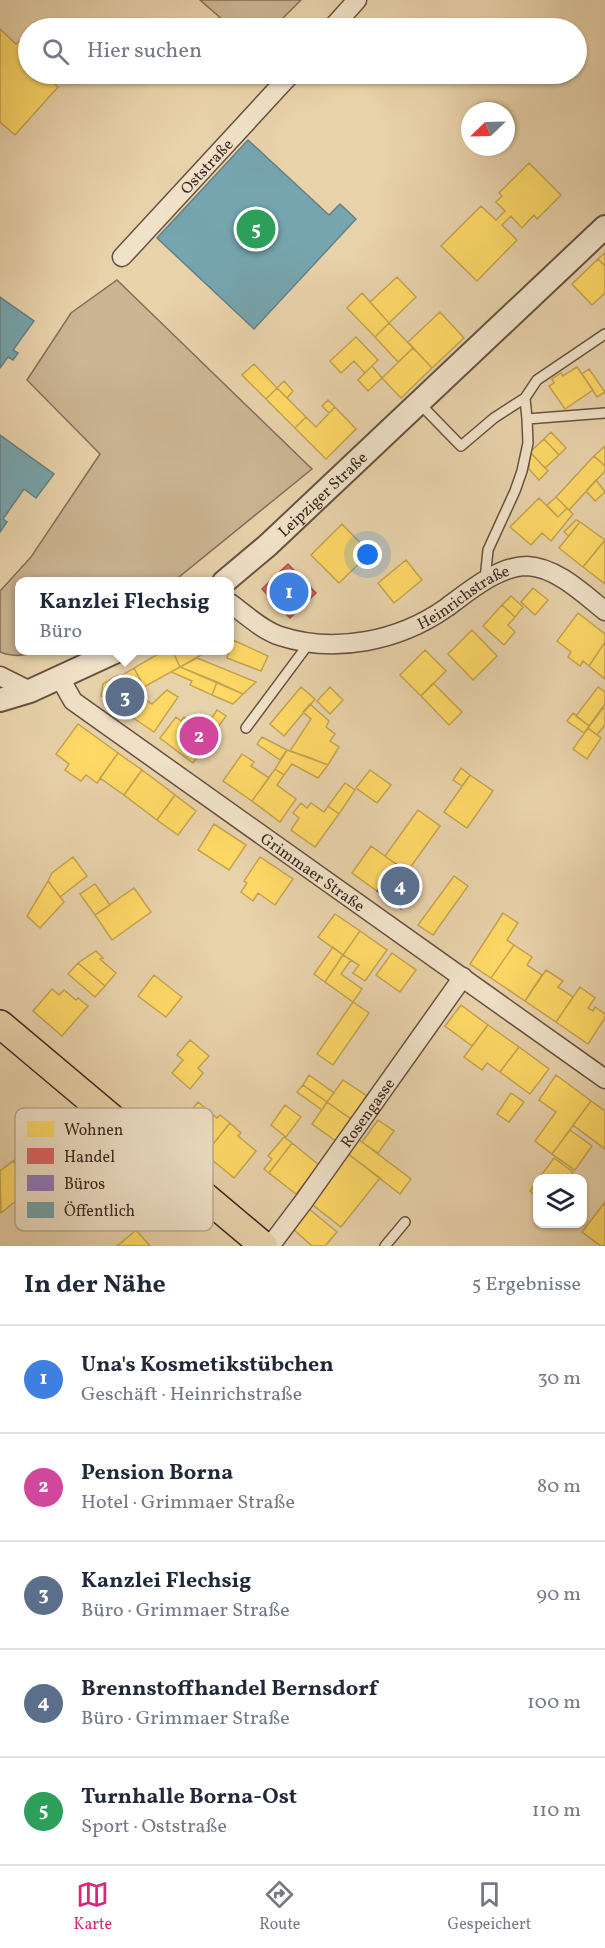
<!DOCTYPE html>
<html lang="de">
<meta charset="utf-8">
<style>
body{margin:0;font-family:Vollkorn,serif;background:#f6f6f7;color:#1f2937}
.controls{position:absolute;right:18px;bottom:18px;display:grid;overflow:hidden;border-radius:12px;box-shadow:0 2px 4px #0004}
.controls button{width:54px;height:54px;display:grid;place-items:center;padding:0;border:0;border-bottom:2px solid #e0e1e3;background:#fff;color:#1f2937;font:30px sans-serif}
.compass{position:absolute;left:461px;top:102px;width:54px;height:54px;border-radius:50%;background:#fff;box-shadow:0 2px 4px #0004;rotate:247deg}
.you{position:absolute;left:368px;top:555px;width:21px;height:21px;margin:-15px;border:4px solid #fff;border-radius:50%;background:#1a73e8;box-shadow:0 0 0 9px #1a73e833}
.badge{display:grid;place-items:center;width:39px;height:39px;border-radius:50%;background:#db2777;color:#fff;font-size:20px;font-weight:700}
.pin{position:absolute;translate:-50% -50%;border:3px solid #fff;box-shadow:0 2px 6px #0006}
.popup{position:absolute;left:15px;top:577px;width:219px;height:78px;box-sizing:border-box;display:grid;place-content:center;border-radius:12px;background:#fff;filter:drop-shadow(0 2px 4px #0005);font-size:20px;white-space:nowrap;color:#747a83}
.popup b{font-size:22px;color:#1f2937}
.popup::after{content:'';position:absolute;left:50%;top:100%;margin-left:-12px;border:12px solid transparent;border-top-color:#fff}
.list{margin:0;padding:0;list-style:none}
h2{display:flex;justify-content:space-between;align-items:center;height:78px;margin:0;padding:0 24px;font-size:26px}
h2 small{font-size:20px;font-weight:400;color:#747a83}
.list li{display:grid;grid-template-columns:39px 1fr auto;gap:18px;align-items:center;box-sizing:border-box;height:108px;padding:0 24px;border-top:2px solid #e0e1e3}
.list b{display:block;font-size:22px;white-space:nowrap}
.list p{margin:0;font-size:20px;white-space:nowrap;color:#747a83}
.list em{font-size:20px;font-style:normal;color:#747a83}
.icon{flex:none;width:33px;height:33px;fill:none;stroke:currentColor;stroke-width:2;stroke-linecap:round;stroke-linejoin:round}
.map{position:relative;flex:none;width:605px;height:1246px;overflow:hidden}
.search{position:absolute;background:#fff;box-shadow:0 2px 4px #0004;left:18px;right:18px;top:18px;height:66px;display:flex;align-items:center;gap:15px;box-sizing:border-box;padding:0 21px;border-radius:33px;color:#747a83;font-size:22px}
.sheet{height:618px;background:#fff}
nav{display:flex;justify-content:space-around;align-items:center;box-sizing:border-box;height:84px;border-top:2px solid #e0e1e3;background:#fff;font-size:16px;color:#747a83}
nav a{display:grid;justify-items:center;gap:3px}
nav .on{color:#db2777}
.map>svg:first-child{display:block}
.green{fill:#cbb593;stroke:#846e5a;stroke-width:1.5}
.homes{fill:#ffd966;stroke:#c4a451;stroke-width:1.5}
.shops{fill:#e06666;stroke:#af5351;stroke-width:1.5}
.offices{fill:#8e7cc3;stroke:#756392;stroke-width:1.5}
.public{fill:#76a5af;stroke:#658084;stroke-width:1.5}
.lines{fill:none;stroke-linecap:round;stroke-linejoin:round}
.service-casing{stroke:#675242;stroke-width:12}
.minor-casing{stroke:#675242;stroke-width:21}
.tertiary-casing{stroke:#675242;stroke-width:26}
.primary-casing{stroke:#3c2820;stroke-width:30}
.service{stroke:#f0e2c8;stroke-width:9}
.minor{stroke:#f0e2c8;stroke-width:18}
.tertiary{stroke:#f0e2c8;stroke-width:22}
.primary{stroke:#e8d2aa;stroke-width:27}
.labels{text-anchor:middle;stroke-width:6;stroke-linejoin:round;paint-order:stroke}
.street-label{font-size:16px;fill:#3c2820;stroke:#f0e2c8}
.key{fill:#f0e2c8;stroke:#baaa96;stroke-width:1.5}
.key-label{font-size:16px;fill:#3c2820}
</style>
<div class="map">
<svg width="605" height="1246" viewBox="0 0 605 1246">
<rect width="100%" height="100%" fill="#e8d2aa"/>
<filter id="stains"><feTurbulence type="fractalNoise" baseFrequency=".00333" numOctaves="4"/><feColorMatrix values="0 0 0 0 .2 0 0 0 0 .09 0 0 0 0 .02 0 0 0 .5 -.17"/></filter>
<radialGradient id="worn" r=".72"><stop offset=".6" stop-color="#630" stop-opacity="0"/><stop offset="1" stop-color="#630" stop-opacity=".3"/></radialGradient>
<!-- green -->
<path class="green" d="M200,0H301L273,28H232Z
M117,280L312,469L174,581L20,582V650L41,651C27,655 14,658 0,652V591L31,557L100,454L27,380L71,313Z"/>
<!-- homes -->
<path class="homes" d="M0,29L16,44L20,41L28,46V74H43L58,87L15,135L0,122Z
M529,163L561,195L537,219L534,215L522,228L511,216L502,225L517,240L477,281L441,246L481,206L496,220L505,211L496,202L502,196L499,193Z
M605,253V266L598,259Z
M598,259L605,266V293L592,305L572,284Z
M397,277L416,297L389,323L370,302Z
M362,293L389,323L375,337L347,308Z
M440,312L464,338L432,368L408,342Z
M389,323L413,348L398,362L375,337Z
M356,337L378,360L365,373L354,361L341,373L330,361Z
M413,348L432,368L401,398L382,378Z
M254,364L277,388L266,399L242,375Z
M372,366L382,378L368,391L358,380Z
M577,367L593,390L565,409L549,386L554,383L552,379L561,373L563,376Z
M589,369L605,392L597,397L582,374Z
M284,381L293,391L287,398L277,388Z
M277,388L306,417L295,428L266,399Z
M328,400L335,407L329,413L322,406Z
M335,407L356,429L326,459L295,428L306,417L316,427Z
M551,432L566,448L559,455L544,439Z
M544,439L559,455L545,468L530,452Z
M605,446V466L594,456Z
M530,452L548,471L539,480L529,469Z
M594,456L605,466V471L569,510L556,497Z
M596,480L605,492L595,501L586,491Z
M556,497L567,508L558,517L547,505Z
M539,498L558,517L567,508L573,514L551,541L542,533L531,545L510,527Z
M576,520L580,522L569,536L564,532Z
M580,522L605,540L583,567L559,548Z
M342,524L370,553L339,583L311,555Z
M605,540V584L583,567Z
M406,560L422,580L394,603L378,583Z
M533,588L548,600L535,615L521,602Z
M511,596L523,607L515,617L502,605Z
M502,605L515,617L508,625L515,632L504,645L483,626Z
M578,613L605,634V642L589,666L583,661L580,666L568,657L571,652L557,641Z
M472,630L497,656L473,680L448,654Z
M233,640L268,656L261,671L227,658Z
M605,642V679L589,666Z
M165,650H172L180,667L144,687L134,668Z
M172,650H210L180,667Z
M425,650L446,671L421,696L400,675Z
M197,658L256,682L243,694L180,667Z
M180,667L217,682L212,695L190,685L192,681L171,672Z
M134,668L146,690V700L152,704L167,690L178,697L154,732L101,696L103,684L117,676L118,678Z
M217,682L243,694L233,704L212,695Z
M433,683L462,712L449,725L421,696Z
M301,687L315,699L284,736L270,724Z
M330,687L343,700L330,714L317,701Z
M598,687L605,692V704L589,726L576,716Z
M310,704L329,721L326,727L335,734L330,741L339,747L328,765L290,751L311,719L303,712Z
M603,708L605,709V725L597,735L588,728Z
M217,710L226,716L214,733L205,728Z
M573,713L589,726L584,733L567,721Z
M176,717L181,721L184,717L188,720L190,717L214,733L193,763L160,738Z
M78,724L118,753L97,783L86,775L81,781L65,770L69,764L56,754Z
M588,728L601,738L587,759L573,749Z
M262,737L287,750L280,760L257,744Z
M287,750L308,757L328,765L318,778L292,764L284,775L275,769Z
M118,753L142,770L124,795L100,778Z
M242,754L254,762L251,766L269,778L252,801L223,781Z
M461,768L470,775L462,786L453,780Z
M275,769L284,775L277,785L296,799L280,822L252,801Z
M142,770L175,795L157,820L124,795Z
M370,770L391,785L377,803L356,788Z
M470,775L493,791L467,828L444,812Z
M345,783L355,790L339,814L328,806Z
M175,795L196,811L178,835L157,820Z
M301,803L307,808L311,803L324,812L328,806L339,814L315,847L291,830L299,818L293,813Z
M418,810L440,826L407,872L385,856Z
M214,824L246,845L229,870L198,850Z
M371,846L396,864L377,891L352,873Z
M73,857L87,876L60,897L48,881L52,873Z
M260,857L293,879L275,905L258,893L253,901L241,892L247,883L244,881Z
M454,876L468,886L433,935L418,925Z
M48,881L64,902L40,928L27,916Z
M95,884L110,905L95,915L80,894Z
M134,888L151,912L112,940L95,915Z
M503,913L518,923L507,940L514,945L491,978L470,964Z
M335,914L360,931L343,955L318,937Z
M360,931L387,950L365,981L353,973L359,965L343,955Z
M514,945L532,957L527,965L542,975L525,1001L491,978Z
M333,947L343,955L325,982L314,974Z
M96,951L103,958L100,959L116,973L105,986L78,963Z
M392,953L416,970L400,992L376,975Z
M343,955L351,960L341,974L362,989L353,1002L325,982Z
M78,963L105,986L95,997L68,974Z
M546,970L563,981L558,987L573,997L556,1022L525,1001Z
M154,975L182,997L166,1017L138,996Z
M580,987L595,998L588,1008L593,1011L595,1007L605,1014V1018L588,1044L556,1022Z
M52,989L59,995L64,990L76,1000L78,998L88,1006L62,1036L33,1011Z
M353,1002L369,1013L333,1065L317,1054Z
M461,1005L488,1025L472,1046L445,1026Z
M488,1025L519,1047L500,1072L487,1063L482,1070L464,1057Z
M190,1040L209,1056L198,1068L203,1073L190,1089L172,1073L183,1060L177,1055Z
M519,1047L549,1069L530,1094L500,1072Z
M309,1075L334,1093L327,1102L303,1085Z
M556,1075L591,1101L552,1154L535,1141L556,1112L539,1100Z
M343,1080L367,1096L351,1119L327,1102Z
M303,1085L327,1102L322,1110L297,1092Z
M511,1093L524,1102L509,1122L497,1114Z
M591,1101L605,1111V1149L573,1125Z
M198,1102L217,1118L220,1115L230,1123L205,1154L176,1129Z
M327,1102L351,1119L336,1141L312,1124Z
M285,1105L301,1117L286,1137L271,1125Z
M378,1120L394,1131L378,1153L362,1142Z
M230,1123L241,1133L238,1136L256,1151L234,1178L205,1154Z
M570,1130L592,1146L575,1170L552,1154Z
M46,1134L67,1159L34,1186L13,1161Z
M284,1137L292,1143L269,1173L264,1169L272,1159L268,1156Z
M358,1139L411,1179L400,1194L347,1153Z
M292,1143L319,1165L296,1194L269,1173Z
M347,1153L380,1178L341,1227L309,1202Z
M554,1158L573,1172L568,1178H539Z
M13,1161L34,1186L1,1213L0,1171Z
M538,1180V1197L530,1191Z
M605,1202V1246H601L582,1232Z
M308,1208L337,1232L325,1246H312L292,1228Z
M136,1230L150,1246H117L122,1242Z"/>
<!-- shops -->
<path class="shops" d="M288,564L316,593L290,618L262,589Z"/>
<!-- offices -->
<path class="offices" d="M396,864L420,882L401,909L377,891Z"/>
<!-- public -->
<path class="public" d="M248,140L329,215L340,204L356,219L254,329L157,238Z
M0,297L34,321L13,350L18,353L13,360L8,357L0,368Z
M0,435L54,474L36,498L24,489L3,519L7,522L0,532Z"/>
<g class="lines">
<defs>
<path id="service" d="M525,398L527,419L605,413
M419,403L461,446L494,418L525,398L537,380L605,334
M485,580L488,550L515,491L522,471L528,443L527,419
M246,728L310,642
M385,1246L405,1222"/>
<g id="minor">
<path d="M332,28L357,0"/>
<path id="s1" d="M122,257L291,74"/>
<path id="s2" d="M230,603C245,614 262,630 280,636C335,654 399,641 446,608C468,592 498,566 527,566C556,567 584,594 605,611"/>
<path d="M0,676L30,691"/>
<path id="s3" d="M60,678L73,701L605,1079"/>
<path id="s4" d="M270,1246L304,1201L463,977"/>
</g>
<g id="tertiary">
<path id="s5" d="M224,582L268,545L605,227"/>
<path d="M0,700L30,691L119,650"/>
</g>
<path id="primary" d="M0,1024L264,1246"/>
</defs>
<!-- service casing -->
<use href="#service" class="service-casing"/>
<!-- minor casing -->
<use href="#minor" class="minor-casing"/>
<!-- tertiary casing -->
<use href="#tertiary" class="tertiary-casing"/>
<!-- primary casing -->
<use href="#primary" class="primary-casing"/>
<!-- service -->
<use href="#service" class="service"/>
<!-- minor -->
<use href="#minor" class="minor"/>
<!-- tertiary -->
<use href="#tertiary" class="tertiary"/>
<!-- primary -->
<use href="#primary" class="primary"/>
</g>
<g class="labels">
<!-- street labels -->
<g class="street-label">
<text dy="6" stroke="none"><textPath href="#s1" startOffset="124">Oststraße</textPath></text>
<text dy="6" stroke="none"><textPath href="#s5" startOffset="132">Leipziger Straße</textPath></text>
<text dy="6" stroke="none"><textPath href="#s2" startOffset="255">Heinrichstraße</textPath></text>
<text dy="6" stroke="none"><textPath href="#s3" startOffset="321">Grimmaer Straße</textPath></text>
<text dy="6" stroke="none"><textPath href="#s4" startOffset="165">Rosengasse</textPath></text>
</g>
</g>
<!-- legend -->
<rect x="15" y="1108" width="198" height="123" rx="9" class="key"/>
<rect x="27" y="1121" width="27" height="16" fill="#ffd966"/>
<rect x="27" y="1148" width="27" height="16" fill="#e06666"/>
<rect x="27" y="1175" width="27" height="16" fill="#8e7cc3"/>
<rect x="27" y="1202" width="27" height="16" fill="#76a5af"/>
<g class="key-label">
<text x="64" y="1135">Wohnen</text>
<text x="64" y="1162">Handel</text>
<text x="64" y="1189">Büros</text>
<text x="64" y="1216">Öffentlich</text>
</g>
<rect width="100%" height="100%" filter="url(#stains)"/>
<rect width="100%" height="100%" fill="url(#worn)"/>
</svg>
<div class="controls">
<button><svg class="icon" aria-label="layers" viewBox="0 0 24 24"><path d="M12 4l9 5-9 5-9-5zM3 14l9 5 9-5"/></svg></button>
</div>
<svg class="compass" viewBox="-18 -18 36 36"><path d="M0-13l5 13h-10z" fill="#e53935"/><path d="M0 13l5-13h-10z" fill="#747a83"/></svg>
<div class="you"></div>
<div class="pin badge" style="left:289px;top:592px;background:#3f7fe0">1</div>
<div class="pin badge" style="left:199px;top:736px;background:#d1479c">2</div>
<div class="pin badge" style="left:125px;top:697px;background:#5c6f8a">3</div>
<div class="popup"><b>Kanzlei Flechsig</b>Büro</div>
<div class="pin badge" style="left:400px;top:886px;background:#5c6f8a">4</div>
<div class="pin badge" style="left:256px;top:229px;background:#2e9e5b">5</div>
<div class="search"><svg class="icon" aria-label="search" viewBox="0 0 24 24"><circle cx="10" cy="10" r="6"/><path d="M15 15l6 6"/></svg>Hier suchen</div>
</div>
<section class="sheet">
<h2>In der Nähe<small>5 Ergebnisse</small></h2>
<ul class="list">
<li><span class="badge" style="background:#3f7fe0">1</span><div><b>Una's Kosmetikstübchen</b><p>Geschäft · Heinrichstraße</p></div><em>30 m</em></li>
<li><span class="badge" style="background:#d1479c">2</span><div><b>Pension Borna</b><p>Hotel · Grimmaer Straße</p></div><em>80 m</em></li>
<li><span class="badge" style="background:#5c6f8a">3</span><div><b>Kanzlei Flechsig</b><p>Büro · Grimmaer Straße</p></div><em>90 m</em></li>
<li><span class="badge" style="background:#5c6f8a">4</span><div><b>Brennstoffhandel Bernsdorf</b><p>Büro · Grimmaer Straße</p></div><em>100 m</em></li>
<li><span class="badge" style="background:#2e9e5b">5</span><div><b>Turnhalle Borna-Ost</b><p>Sport · Oststraße</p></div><em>110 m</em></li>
</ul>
</section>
<nav>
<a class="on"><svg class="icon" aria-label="map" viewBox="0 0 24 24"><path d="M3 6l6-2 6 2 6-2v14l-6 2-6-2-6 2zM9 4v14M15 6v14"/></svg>Karte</a>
<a><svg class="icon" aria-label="directions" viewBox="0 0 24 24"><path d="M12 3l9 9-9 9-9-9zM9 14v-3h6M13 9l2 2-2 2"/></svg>Route</a>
<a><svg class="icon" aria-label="saved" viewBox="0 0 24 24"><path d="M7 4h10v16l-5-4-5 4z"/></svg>Gespeichert</a>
</nav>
